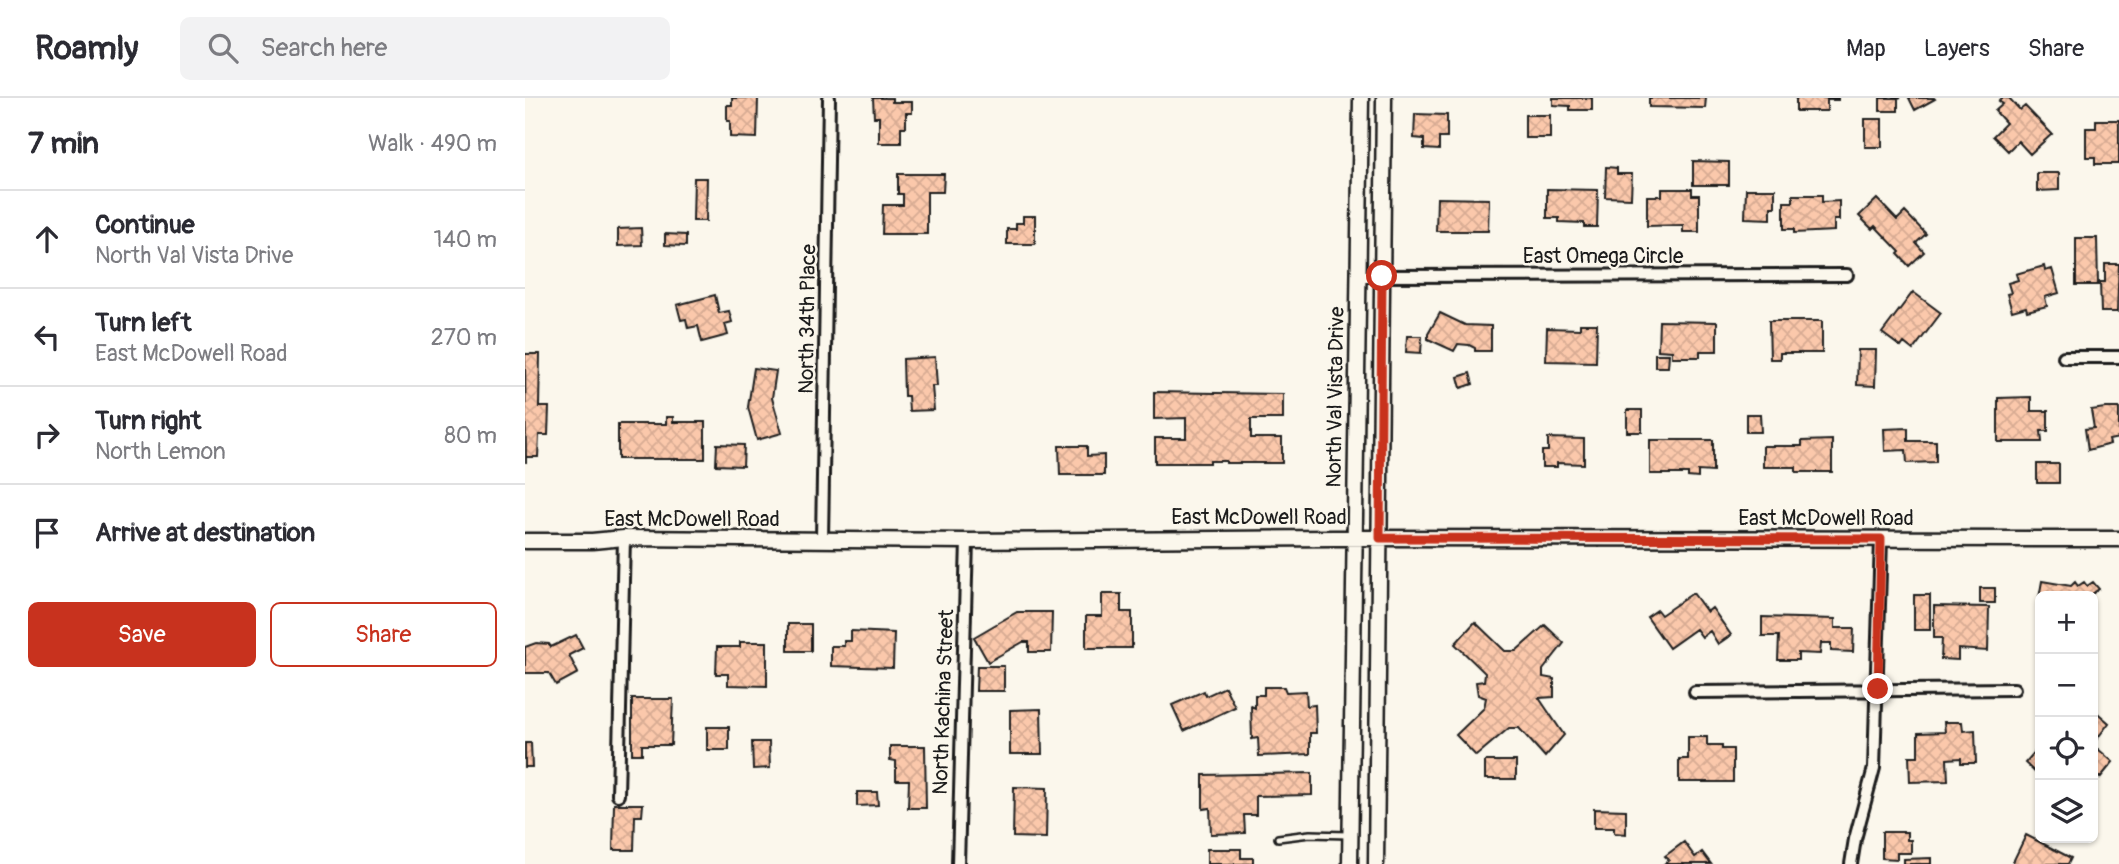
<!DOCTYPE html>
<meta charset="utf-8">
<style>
body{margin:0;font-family:Pangolin,sans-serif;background:#f2f2f3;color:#2b2b33}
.controls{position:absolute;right:21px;bottom:21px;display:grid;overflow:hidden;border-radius:10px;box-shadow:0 2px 5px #0004}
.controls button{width:63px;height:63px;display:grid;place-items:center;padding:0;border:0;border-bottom:2px solid #e1e1e2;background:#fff;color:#2b2b33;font:35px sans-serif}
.stop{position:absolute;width:21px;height:21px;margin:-16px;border:5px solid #c8321e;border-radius:50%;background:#fff}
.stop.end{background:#c8321e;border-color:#fff;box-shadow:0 2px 7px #0008}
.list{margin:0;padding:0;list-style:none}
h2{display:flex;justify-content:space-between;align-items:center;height:91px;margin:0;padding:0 28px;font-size:30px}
h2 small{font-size:23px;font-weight:400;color:#7c7c81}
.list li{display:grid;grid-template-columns:46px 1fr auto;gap:21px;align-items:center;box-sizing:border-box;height:98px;padding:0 28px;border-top:2px solid #e1e1e2}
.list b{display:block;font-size:26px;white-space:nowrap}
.list p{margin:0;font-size:23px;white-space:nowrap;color:#7c7c81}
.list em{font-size:23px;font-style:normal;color:#7c7c81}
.actions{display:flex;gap:14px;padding:21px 28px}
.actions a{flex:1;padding:16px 0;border:2px solid #c8321e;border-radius:10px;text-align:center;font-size:24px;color:#c8321e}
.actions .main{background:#c8321e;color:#fff}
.icon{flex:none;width:38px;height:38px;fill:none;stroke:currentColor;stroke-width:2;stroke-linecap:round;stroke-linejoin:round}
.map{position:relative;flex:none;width:1594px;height:766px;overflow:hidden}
header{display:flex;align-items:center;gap:42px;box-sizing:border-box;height:98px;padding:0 35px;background:#fff;border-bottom:2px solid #e1e1e2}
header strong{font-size:33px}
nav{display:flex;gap:38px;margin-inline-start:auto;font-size:24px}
.search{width:490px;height:63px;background:#f2f2f3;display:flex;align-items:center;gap:18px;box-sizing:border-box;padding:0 24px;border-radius:10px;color:#7c7c81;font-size:26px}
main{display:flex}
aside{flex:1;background:#fff}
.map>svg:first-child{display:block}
.building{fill:url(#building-cross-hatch);stroke:#1c1c1c;stroke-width:2}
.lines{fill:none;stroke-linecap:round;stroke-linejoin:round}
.service-casing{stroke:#1c1c1c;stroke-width:10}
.minor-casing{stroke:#1c1c1c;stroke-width:16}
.secondary-casing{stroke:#1c1c1c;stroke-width:19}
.service{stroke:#fbf7ec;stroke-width:5}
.minor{stroke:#fbf7ec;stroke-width:10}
.secondary{stroke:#fbf7ec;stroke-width:14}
.route{stroke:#c8321e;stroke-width:9}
.labels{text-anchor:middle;stroke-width:5;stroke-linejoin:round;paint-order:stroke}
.street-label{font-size:21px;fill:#1c1c1c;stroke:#fbf7ec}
</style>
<header>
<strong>Roamly</strong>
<div class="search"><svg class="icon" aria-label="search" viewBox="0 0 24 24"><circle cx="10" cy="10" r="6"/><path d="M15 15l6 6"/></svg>Search here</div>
<nav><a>Map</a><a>Layers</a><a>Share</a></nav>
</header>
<main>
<aside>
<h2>7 min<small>Walk · 490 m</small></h2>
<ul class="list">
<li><svg class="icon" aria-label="ahead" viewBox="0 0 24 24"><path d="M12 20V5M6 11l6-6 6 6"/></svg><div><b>Continue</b><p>North Val Vista Drive</p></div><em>140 m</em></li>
<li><svg class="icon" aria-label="left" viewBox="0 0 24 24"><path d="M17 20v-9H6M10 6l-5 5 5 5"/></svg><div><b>Turn left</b><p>East McDowell Road</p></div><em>270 m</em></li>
<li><svg class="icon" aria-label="right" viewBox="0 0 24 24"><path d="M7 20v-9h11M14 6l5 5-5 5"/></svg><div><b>Turn right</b><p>North Lemon</p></div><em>80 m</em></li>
<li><svg class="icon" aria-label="arrive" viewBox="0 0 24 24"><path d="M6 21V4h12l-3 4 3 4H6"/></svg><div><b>Arrive at destination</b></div></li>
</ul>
<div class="actions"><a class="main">Save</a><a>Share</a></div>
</aside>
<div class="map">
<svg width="1594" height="766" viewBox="0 0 1594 766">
<defs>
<pattern id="building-cross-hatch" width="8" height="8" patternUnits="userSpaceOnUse" patternTransform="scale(1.75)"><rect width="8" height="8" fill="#fbc8ab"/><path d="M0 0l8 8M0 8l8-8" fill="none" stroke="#d7ab93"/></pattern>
</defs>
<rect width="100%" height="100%" fill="#fbf7ec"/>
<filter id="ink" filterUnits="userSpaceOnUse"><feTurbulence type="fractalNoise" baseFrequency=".0143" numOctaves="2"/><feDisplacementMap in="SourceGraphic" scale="14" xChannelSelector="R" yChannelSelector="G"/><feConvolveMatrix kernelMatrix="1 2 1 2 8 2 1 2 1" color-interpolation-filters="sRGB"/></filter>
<g filter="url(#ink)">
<!-- building -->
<path class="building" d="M207,0H233L232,40L205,39V23H202V7H207Z
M348,0H367V4H387V15H381V29H376V45H354V19H349Z
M1028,0H1067V12H1045V8L1028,7Z
M1124,0H1181L1180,10L1124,9Z
M1271,0H1313V2H1302V13H1271Z
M1355,0H1376L1373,1V13H1355Z
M1384,0H1409L1410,1L1390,12Z
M1477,0H1484L1495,12L1500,8L1527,36L1505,56L1493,43L1483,53L1468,38L1481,25L1470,13L1478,6L1474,3Z
M890,16L922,17V40H914V52L899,51V41L889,40Z
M1000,17H1025V40H1000Z
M1340,21H1357V49H1340Z
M1571,22H1594V66H1570V59H1561V30H1571Z
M1168,63L1204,64V87H1168Z
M1081,69L1092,70V76H1107L1106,100L1080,99Z
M1512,75H1534V92L1512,93Z
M373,76H419L418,94H402V136H357L358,107H378V96H373Z
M169,80H182L181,123H168Z
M1022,91L1073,92L1072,129H1059V125L1034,124V120H1022Z
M1137,91H1167V97H1174V134H1158V127L1122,128V98H1137Z
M1221,91H1250V109H1246V121L1220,120Z
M1268,97H1297V104L1314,103V122H1309V133L1269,135V131H1259V104H1268Z
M912,100L964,101L963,133H911Z
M1352,101L1372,122L1380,114L1401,136L1391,145L1399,154L1384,168L1373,156L1375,154L1350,128L1347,131L1334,118Z
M498,118H510V146H482V131H491V125H498Z
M116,130L117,147L93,148V131Z
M140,136L161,137V148L140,147Z
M1551,140H1572L1573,187H1551Z
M1580,166H1594L1592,214H1576L1575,184H1580Z
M1519,168L1520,173L1527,171L1534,195L1520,199L1522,208L1502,213L1501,209L1487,213L1482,196L1486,195L1483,185L1493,182L1491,176Z
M1388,194L1416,215L1388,252L1379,245L1376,249L1357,235Z
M190,197L194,215L204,213L207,224L200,226L203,237L177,244L173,228L163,230L161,221L156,222L152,207Z
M915,215L940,227L966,228V253H950V250L944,247L933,246L929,253L903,241V236Z
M1134,223L1192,224V253H1175V259H1147V253L1133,252Z
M1244,223H1297V255H1255V261H1245Z
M1055,226H1072L1071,264L1021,263L1022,230L1055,231Z
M882,238H897L896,255L881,254Z
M1333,252H1351L1350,288L1332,287Z
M0,256H15L14,309H24L23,337H14L13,359H1V365Z
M1130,256H1144L1143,269H1130Z
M410,259L412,288H407L409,312L384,313L383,298H379L378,261Z
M229,270L251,273L247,300L257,335L232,342L223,309Z
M945,275L948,286L936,290L933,279Z
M629,294L758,296V321H726V340H757V365H701V363H685V365H630V340H661V320L629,321Z
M1506,299V313H1523V333H1516L1517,344H1473V300Z
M1580,310H1594V340L1584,342L1585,346L1563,352L1560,331L1569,330L1566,312Z
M1102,312H1117V334H1102Z
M1221,316H1235L1236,334H1221Z
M141,319H148V324H180V361H93V326H141Z
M1383,330V343H1411V364L1382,365L1381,352L1360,353L1359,331Z
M1023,340L1059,341V366L1032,365V369H1017V353H1023Z
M1125,342H1188V374L1173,373V380L1163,379V376H1125Z
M1307,342V374H1271V369H1238V348H1277V343Z
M192,346L219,347L218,368L191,367Z
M534,348H562V358L579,357V377H535Z
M1512,366H1534V385H1512Z
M1517,483L1546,488L1550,484L1553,488L1559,484L1562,488L1568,484L1574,491L1564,498H1515V501L1514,500Z
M1455,490H1470V505H1455Z
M1168,495L1182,514L1187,510L1206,537L1193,546L1185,533L1177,539L1171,531L1144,550L1122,519L1132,512L1136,517Z
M577,496H596V514H607V550H561V518H577Z
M1389,497H1405V532H1389Z
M1409,508L1464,509L1463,553L1433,551V562L1416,561L1417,540H1409Z
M492,514H527L526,554H504V544H498L463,564L449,539Z
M1237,519L1310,521V530H1329L1328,554L1306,553V545H1296L1295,556L1273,555V562H1253L1254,538H1237Z
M950,524L980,553H991L1020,527L1039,545L1018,572V579L1029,581V599L1014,600L1039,637L1020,659L994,630H984L951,658L931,637L959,610L961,600L953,597L951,584L959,583L960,575L930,546Z
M263,526H286V553H263Z
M326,533L369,535L368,570L306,568V548H319V543H326Z
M51,537L58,550L44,557L53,575L31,587L24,575H0V549L11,545L24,546L26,549Z
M215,544H242V588L203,587V576H191L192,549H215Z
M452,568H479V593H451Z
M700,589L710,609L659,633L647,607L679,593L681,598Z
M739,589H759L761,594L781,593L782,608L790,607L791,635H785V656L734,658L733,640L727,641L726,608L730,610V597H739Z
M107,601H148L146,647H117V656H107Z
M516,611L517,656H485V612Z
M1568,611L1584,625L1568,646Z
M1419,624H1437L1438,633L1450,632L1451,665H1436V660L1422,661L1423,683L1385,684L1384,658H1393V635L1420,634Z
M182,629H204V652H182Z
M1163,639H1182V647H1197V651H1208V684H1154V661H1163Z
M227,644H244L245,670L228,671Z
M0,645H6L7,669H0Z
M365,648H400L401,710H383L384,682H371V663L365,662Z
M1515,648V679L1500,665Z
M1573,651L1588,664L1575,680L1568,674V658Z
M960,663H991V681H960Z
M787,675V697L731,698V717H719L720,735L686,736L685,710L678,711V677Z
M489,689L522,690L521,740L488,739Z
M332,694H352L353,707L332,708Z
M89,706H118L117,718H110L109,752H88Z
M1069,711L1101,712V736L1089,735V730H1069Z
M1357,734H1382V742H1386V755H1372V761L1357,760Z
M1501,737L1546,760L1543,766H1487Z
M1159,744L1170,759L1177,754L1186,766H1139L1144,762L1140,758Z
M682,751H716V760H728V766H682Z
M1406,760V766H1379V761Z"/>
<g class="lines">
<defs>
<path id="service" d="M753,740L785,736L823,737"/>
<path id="minor" d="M834,178L1322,177
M1539,259H1594
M297,442L304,0
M1170,594L1489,591
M93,697L99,440
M433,766L442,443
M1326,766L1330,741L1349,670L1356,441"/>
<path id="secondary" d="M0,443H67L99,440L442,443L811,440L1594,441
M825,766L836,0
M851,766L859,0"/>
</defs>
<!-- service casing -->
<use href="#service" class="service-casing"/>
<!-- minor casing -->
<use href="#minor" class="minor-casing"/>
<!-- secondary casing -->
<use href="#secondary" class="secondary-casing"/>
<!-- service -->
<use href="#service" class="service"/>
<!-- minor -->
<use href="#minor" class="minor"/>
<!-- secondary -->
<use href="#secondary" class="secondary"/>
</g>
</g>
<g class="lines" filter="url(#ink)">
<!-- route -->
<path class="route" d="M857,178L855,440L1356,441L1353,591"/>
</g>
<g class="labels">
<!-- street labels -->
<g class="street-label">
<text x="1078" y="165">East Omega Circle</text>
<text transform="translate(282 221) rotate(-89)" y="7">North 34th Place</text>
<text transform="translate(810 299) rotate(-89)" y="7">North Val Vista Drive</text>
<text x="734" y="426">East McDowell Road</text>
<text x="1301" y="427">East McDowell Road</text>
<text x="167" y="428">East McDowell Road</text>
<text transform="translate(418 604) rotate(-88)" y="7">North Kachina Street</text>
</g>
</g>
</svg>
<div class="controls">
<button>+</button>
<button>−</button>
<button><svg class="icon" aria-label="locate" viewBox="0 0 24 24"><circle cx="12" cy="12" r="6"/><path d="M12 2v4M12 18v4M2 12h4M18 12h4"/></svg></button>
<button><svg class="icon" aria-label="layers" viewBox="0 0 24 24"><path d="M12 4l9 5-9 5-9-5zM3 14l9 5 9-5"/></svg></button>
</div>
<div class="stop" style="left:857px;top:178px"></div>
<div class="stop end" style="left:1353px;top:591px"></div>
</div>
</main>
